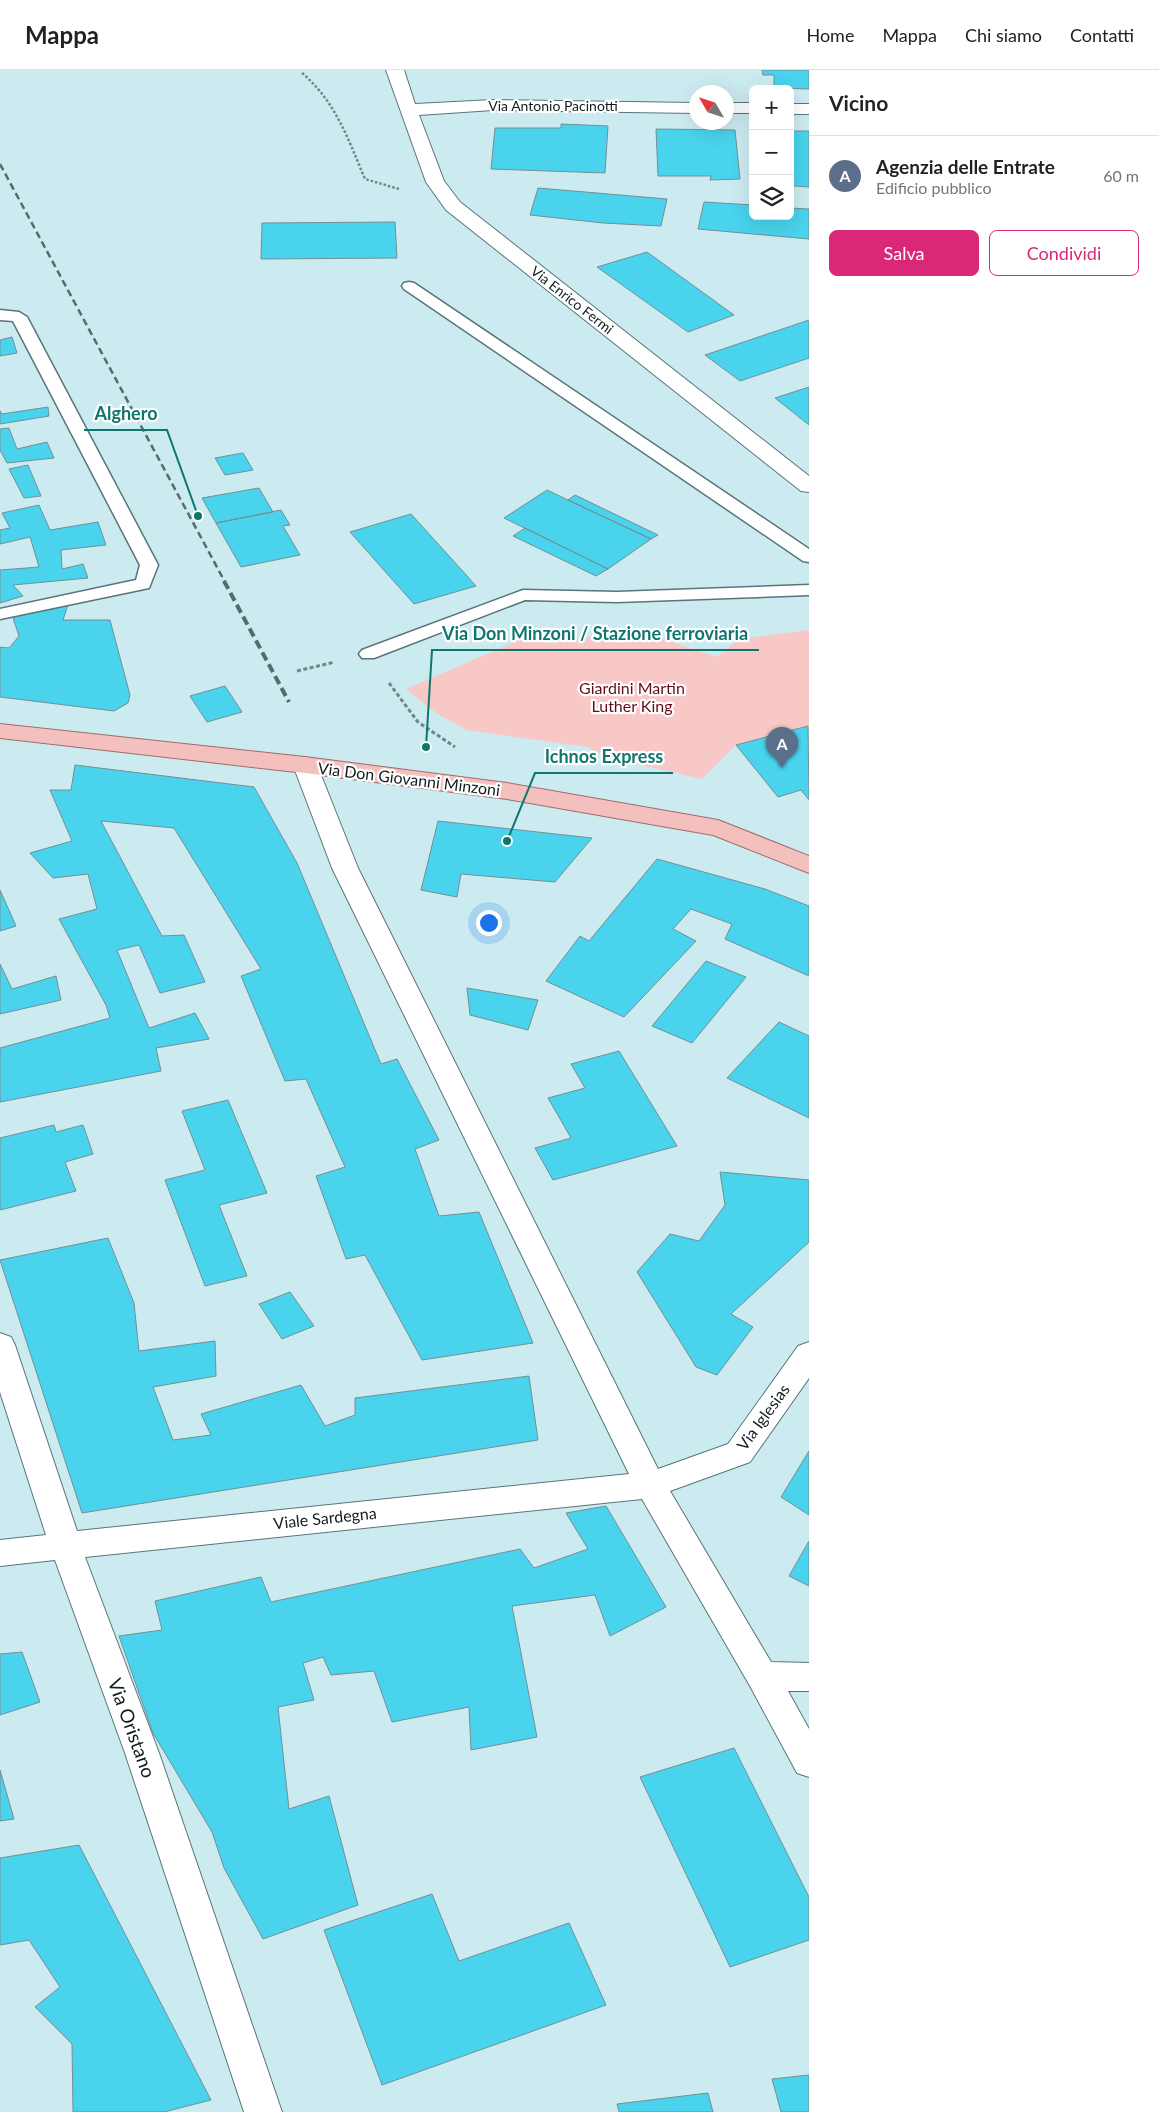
<!DOCTYPE html>
<html lang="it">
<meta charset="utf-8">
<style>
body{margin:0;font-family:Lato,sans-serif;background:#f2f2f2;color:#222}
.controls{position:absolute;right:15px;top:15px;display:grid;overflow:hidden;border-radius:8px;box-shadow:0 5px 20px #0002}
.controls button{width:45px;height:45px;display:grid;place-items:center;padding:0;border:0;border-bottom:1px solid #e0e0e0;background:#fff;color:#222;font:25px sans-serif}
.compass{position:absolute;left:689px;top:15px;width:45px;height:45px;border-radius:50%;background:#fff;box-shadow:0 5px 20px #0002;rotate:309deg}
.you{position:absolute;left:488px;top:852px;width:18px;height:18px;margin:-12px;border:4px solid #fff;border-radius:50%;background:#1a73e8;box-shadow:0 0 0 8px #1a73e833}
.badge{display:grid;place-items:center;width:32px;height:32px;border-radius:50%;background:#db2777;color:#fff;font-size:16px;font-weight:700}
.pin{position:absolute;translate:-50% -41px;filter:drop-shadow(0 1px 2px #0008)}
.pin::after{content:'';position:absolute;top:26px;width:18px;height:15px;background:inherit;clip-path:polygon(0 0,100% 0,50% 100%)}
.list{margin:0;padding:0;list-style:none}
h2{display:flex;justify-content:space-between;align-items:center;height:65px;margin:0;padding:0 20px;font-size:21px}
h2 small{font-size:16px;font-weight:400;color:#767676}
.list li{display:grid;grid-template-columns:32px 1fr auto;gap:15px;align-items:center;box-sizing:border-box;height:80px;padding:0 20px;border-top:1px solid #e0e0e0}
.list b{display:block;font-size:19px;white-space:nowrap}
.list p{margin:0;font-size:16px;white-space:nowrap;color:#767676}
.list em{font-size:16px;font-style:normal;color:#767676}
.actions{display:flex;gap:10px;padding:15px 20px}
.actions a{flex:1;padding:11px 0;border:1px solid #db2777;border-radius:8px;text-align:center;font-size:18px;color:#db2777}
.actions .main{background:#db2777;color:#fff}
.icon{flex:none;width:28px;height:28px;fill:none;stroke:currentColor;stroke-width:2;stroke-linecap:round;stroke-linejoin:round}
.map{position:relative;flex:none;width:809px;height:2042px;overflow:hidden}
header{display:flex;align-items:center;gap:30px;box-sizing:border-box;height:70px;padding:0 25px;background:#fff;border-bottom:1px solid #e0e0e0}
header strong{font-size:24px}
nav{display:flex;gap:28px;margin-inline-start:auto;font-size:18px}
main{display:flex}
aside{flex:1;background:#fff}
.map>svg:first-child{display:block}
.green{fill:#f7c8c6}
.building{fill:#49d3ed;stroke:#738f95}
.lines{fill:none;stroke-linecap:round;stroke-linejoin:round}
.service-casing{stroke:#59747a;stroke-width:3}
.minor-casing{stroke:#59747a;stroke-width:2}
.primary-casing{stroke:#a06c6a;stroke-width:2}
.path-far1{stroke:#70868a;stroke-width:2.5;stroke-dasharray:2.5 2;stroke-linecap:butt}
.path{stroke:#70868a;stroke-width:3;stroke-dasharray:4 2.5;stroke-linecap:butt}
.service{fill:#fff;fill-rule:evenodd}
.minor{fill:#fff;fill-rule:evenodd}
.primary{fill:#f4c0be;fill-rule:evenodd}
.rail-far1{stroke:#576a6d;stroke-width:2.5;stroke-dasharray:7 4;stroke-linecap:butt}
.rail{stroke:#576a6d;stroke-width:4;stroke-dasharray:9 4.5;stroke-linecap:butt}
.labels{text-anchor:middle;stroke-width:4.5;stroke-linejoin:round;paint-order:stroke}
.far-street-label{font-size:14px;fill:#121d1f;stroke:#fff}
.park-label{font-size:16px;fill:#650c17;stroke:#fff}
.street-label{font-size:16px;fill:#121d1f;stroke:#fff}
.near-street-label{font-size:19px;fill:#121d1f;stroke:#fff}
.leader{fill:none;stroke:#0f766e;stroke-width:2}
.callout-dot{fill:#0f766e;stroke:#fff;stroke-width:2}
.callout-label{font-size:18px;text-anchor:middle;font-weight:bold;fill:#0f766e;stroke:#fff;stroke-width:4.5;stroke-linejoin:round;paint-order:stroke}
</style>
<header>
<strong>Mappa</strong>
<nav><a>Home</a><a>Mappa</a><a>Chi siamo</a><a>Contatti</a></nav>
</header>
<main>
<div class="map">
<svg width="809" height="2042" viewBox="0 0 809 2042">
<rect width="100%" height="100%" fill="#ccebf1"/>
<!-- green -->
<path class="green" d="M633,559L717,587L739,569L809,560V656L736,675L702,709L605,687L587,677L466,660L436,643L406,619L535,563L549,574Z"/>
<!-- building -->
<path class="building" d="M762,0H809V19L774,18V5H763Z
M561,54L608,56L605,103L491,99L495,58H561Z
M656,59L735,60L740,109L710,110L711,106H658Z
M790,61H809V117L794,116L790,96Z
M538,118L667,129L661,156L603,153L530,145Z
M704,132L753,135V146H790V138L809,139V169L698,159Z
M395,152L397,188L261,189L262,153Z
M647,182L734,245L688,262L597,197Z
M809,250V288L740,311L705,285Z
M12,267L17,283L0,286V270Z
M809,317V355L775,328Z
M48,337L49,346L0,354V341L2,344Z
M9,358L17,379L47,372L54,388L7,393L0,380V359Z
M243,383L253,400L225,405L215,388Z
M28,395L41,426L24,428L9,399Z
M259,418L273,442L216,453L202,428Z
M547,420L568,430L651,469L608,499L504,448Z
M575,425L658,465L651,469L568,430Z
M39,435L50,460L98,452L106,475L61,480L62,499L83,494L88,508L13,515L23,526L0,533V500L39,497L30,467L0,474V460L10,458L2,443Z
M281,440L290,455L283,456L300,485L241,497L216,453Z
M411,444L450,487L476,516L414,534L350,462Z
M525,458L608,499L596,506L513,466Z
M68,535L63,550H110L130,625L128,633L114,641L0,627V577L9,578L19,566L12,545Z
M225,616L242,642L207,652L190,626Z
M808,656L809,730L801,720L778,727L736,675Z
M75,695L254,717L297,793L381,994L397,989L439,1070L415,1079L439,1146L479,1142L533,1273L422,1290L365,1185L346,1189L316,1106L345,1097L306,1009L285,1011L241,906L261,899L174,758L101,751L162,866L184,865L205,912L160,923L139,875L117,880L149,958L195,943L209,969L156,978L161,1001L0,1032V978L110,948L106,935L59,849L97,839L88,804L53,808L30,783L72,771L50,720H71Z
M438,751L592,768L555,812L461,804L457,827L421,820Z
M657,789L765,819L809,836V906L725,869L732,854L691,839L673,859L696,871L624,947L546,911L580,866L589,871Z
M0,820L16,856L0,861Z
M706,891L746,907L692,973L652,956Z
M0,894L12,919L56,906L61,930L0,944Z
M467,918L538,930L528,960L470,945Z
M779,952L809,966V1048L727,1008Z
M619,981L677,1076L553,1110L535,1078L571,1068L548,1028L585,1018L571,994Z
M228,1030L267,1123L219,1135L247,1206L205,1216L165,1110L205,1100L182,1041Z
M54,1055L56,1062L83,1055L93,1084L65,1092L76,1121L0,1140V1068Z
M720,1102L809,1110V1172L731,1244L753,1257L717,1305L696,1297L637,1202L670,1164L699,1171L725,1135Z
M108,1168L134,1233L139,1281L215,1271L216,1306L153,1317L173,1370L211,1365L201,1344L301,1315L325,1356L355,1345V1328L529,1306L538,1370L82,1443L0,1190Z
M290,1222L314,1256L282,1269L259,1234Z
M809,1381V1445L781,1427Z
M606,1436L666,1537L610,1566L595,1525L512,1536L537,1667L471,1680L469,1637L392,1652L374,1601L331,1605L323,1587L303,1593L314,1630L278,1637L289,1739L329,1726L358,1835L263,1869L224,1798L212,1762L153,1663L119,1566L162,1560L155,1531L261,1507L271,1532L520,1479L534,1498L588,1479L566,1443Z
M809,1471V1516L789,1506Z
M22,1582L40,1632L0,1645V1584Z
M734,1678L809,1827V1870L730,1897L640,1707Z
M0,1700L14,1749L0,1751Z
M79,1775L211,2030L164,2042H73L72,1974L35,1937L60,1917L29,1870L0,1875V1788Z
M432,1824L459,1891L569,1853L606,1935L382,2015L324,1860Z
M809,2005V2042H781L772,2009Z
M708,2023L713,2042H619L617,2034Z"/>
<g class="lines">
<defs>
<path id="service" d="M409,212L414,213L809,479V492L803,491L404,219L402,216L404,213Z
M0,240L19,242L27,247L158,495L149,518L0,549V539L136,510L140,495L13,251L0,250Z
M809,515V525L617,532L525,530L374,588H362L359,584L362,580L523,520L617,522Z"/>
<path id="minor" d="M386,0H404L415,34L493,30L696,33V43L493,40L419,45L444,111L460,132L809,406V422L801,421L446,140L426,112Z
M726,33H753V43H726Z
M790,34H809V44H790Z
M305,687L314,690L317,695L358,798L658,1399L728,1374L798,1276L809,1272V1308L750,1392L670,1421L771,1592L809,1593V1621H788L809,1659V1707L797,1703L750,1616L642,1429L85,1487L159,1683L282,2042H244L125,1683L55,1490L0,1496V1470L46,1465L0,1322V1263L11,1267L15,1275L77,1461L629,1404L332,798L293,695L296,690Z"/>
<path id="primary" d="M0,654L305,687L507,713L718,750L809,786V803L713,765L507,729L305,703L0,668Z"/>
</defs>
<!-- service casing -->
<use href="#service" class="service-casing"/>
<!-- minor casing -->
<use href="#minor" class="minor-casing"/>
<!-- primary casing -->
<use href="#primary" class="primary-casing"/>
<!-- path-far1 -->
<path class="path-far1" d="M302,3C336,32 348,69 365,109L399,119"/>
<!-- path -->
<path class="path" d="M297,601L335,592
M389,613L418,652L455,677"/>
<!-- service -->
<use href="#service" class="service"/>
<!-- minor -->
<use href="#minor" class="minor"/>
<!-- primary -->
<use href="#primary" class="primary"/>
<!-- rail-far1 -->
<path class="rail-far1" d="M0,94L225,512"/>
<!-- rail -->
<path class="rail" d="M224,511L289,632"/>
</g>
<g class="labels">
<!-- far-street labels -->
<g class="far-street-label">
<text x="553" y="41">Via Antonio Pacinotti</text>
<text transform="translate(572 230) rotate(38)" y="5">Via Enrico Fermi</text>
</g>
<!-- park labels -->
<g class="park-label">
<text x="632" y="624">Giardini Martin<tspan x="632" dy="18">Luther King</tspan></text>
</g>
<!-- street labels -->
<g class="street-label">
<text transform="translate(409 709) rotate(7)" y="6">Via Don Giovanni Minzoni</text>
<text transform="translate(763 1347) rotate(-54)" y="6">Via Iglesias</text>
<text transform="translate(325 1448) rotate(-6)" y="6">Viale Sardegna</text>
</g>
<!-- near-street labels -->
<g class="near-street-label">
<text transform="translate(132 1658) rotate(70)" y="7">Via Oristano</text>
</g>
</g>
<!-- callouts -->
<path class="leader" d="M198 446L167 360H84M426 677L432 580H759M507 771L535 703H673"/>
<g class="callout-dot">
<circle cx="198" cy="446" r="5"/>
<circle cx="426" cy="677" r="5"/>
<circle cx="507" cy="771" r="5"/>
</g>
<g class="callout-label">
<text x="126" y="350">Alghero</text>
<text x="595" y="570">Via Don Minzoni / Stazione ferroviaria</text>
<text x="604" y="693">Ichnos Express</text>
</g>
</svg>
<div class="controls">
<button>+</button>
<button>−</button>
<button><svg class="icon" aria-label="layers" viewBox="0 0 24 24"><path d="M12 4l9 5-9 5-9-5zM3 14l9 5 9-5"/></svg></button>
</div>
<svg class="compass" viewBox="-18 -18 36 36"><path d="M0-13l5 13h-10z" fill="#e53935"/><path d="M0 13l5-13h-10z" fill="#767676"/></svg>
<div class="you"></div>
<div class="pin badge" style="left:782px;top:698px;background:#5c6f8a">A</div>
</div>
<aside>
<h2>Vicino<small></small></h2>
<ul class="list">
<li><span class="badge" style="background:#5c6f8a">A</span><div><b>Agenzia delle Entrate</b><p>Edificio pubblico</p></div><em>60 m</em></li>
</ul>
<div class="actions"><a class="main">Salva</a><a>Condividi</a></div>
</aside>
</main>
